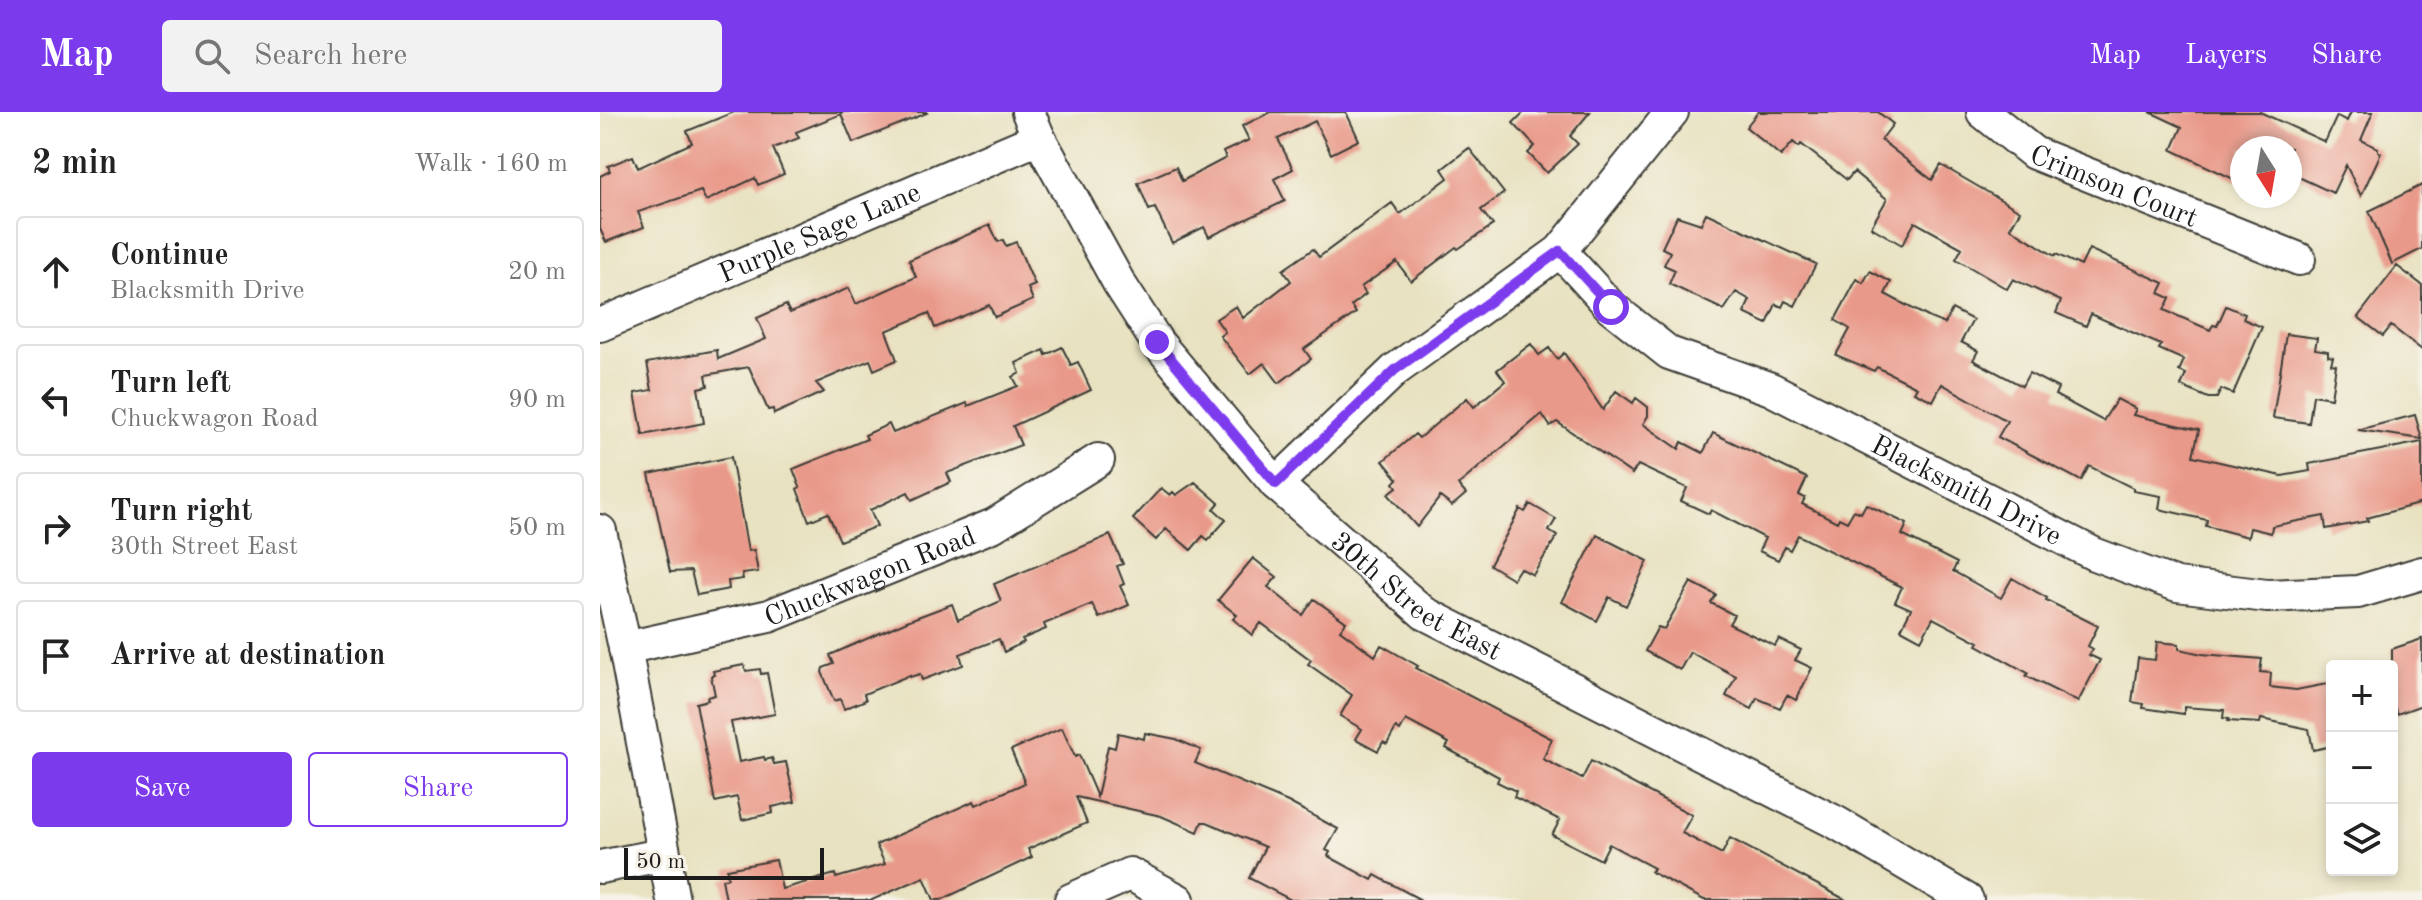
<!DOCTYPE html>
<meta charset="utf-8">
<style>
body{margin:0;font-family:"Old Standard TT",serif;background:#f2f2f2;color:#222}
.controls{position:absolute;right:24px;bottom:24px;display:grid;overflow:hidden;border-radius:8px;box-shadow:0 4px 12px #0003}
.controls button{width:72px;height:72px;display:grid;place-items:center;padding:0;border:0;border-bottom:2px solid #e0e0e0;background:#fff;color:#222;font:40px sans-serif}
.compass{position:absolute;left:1630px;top:24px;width:72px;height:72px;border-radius:50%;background:#fff;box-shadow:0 4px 12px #0003;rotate:169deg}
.scale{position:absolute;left:24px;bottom:20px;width:200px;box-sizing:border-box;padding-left:8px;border:4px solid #1c1c1c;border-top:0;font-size:22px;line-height:28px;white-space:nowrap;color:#1c1c1c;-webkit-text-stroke:6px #f7f3e8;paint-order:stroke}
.stop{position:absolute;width:24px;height:24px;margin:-18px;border:6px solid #7c3aed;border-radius:50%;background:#fff}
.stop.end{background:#7c3aed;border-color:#fff;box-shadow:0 2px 8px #0008}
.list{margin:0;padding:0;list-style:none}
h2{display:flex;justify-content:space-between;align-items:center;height:104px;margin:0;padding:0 32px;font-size:34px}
h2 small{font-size:26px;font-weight:400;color:#767676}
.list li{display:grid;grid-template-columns:52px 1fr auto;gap:24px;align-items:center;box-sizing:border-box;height:112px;margin:0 16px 16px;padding:0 16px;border:2px solid #e0e0e0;border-radius:8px}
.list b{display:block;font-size:30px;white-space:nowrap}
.list p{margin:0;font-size:26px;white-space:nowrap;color:#767676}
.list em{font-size:26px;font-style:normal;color:#767676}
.actions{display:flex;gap:16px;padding:24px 32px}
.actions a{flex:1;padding:18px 0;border:2px solid #7c3aed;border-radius:8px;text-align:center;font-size:28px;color:#7c3aed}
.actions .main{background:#7c3aed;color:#fff}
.icon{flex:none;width:44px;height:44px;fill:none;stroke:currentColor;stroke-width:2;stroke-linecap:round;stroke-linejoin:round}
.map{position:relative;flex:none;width:1822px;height:788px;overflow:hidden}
header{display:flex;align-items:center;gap:48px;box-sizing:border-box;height:112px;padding:0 40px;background:#7c3aed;color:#fff}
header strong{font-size:38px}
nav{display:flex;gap:44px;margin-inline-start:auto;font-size:28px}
.search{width:560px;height:72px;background:#f2f2f2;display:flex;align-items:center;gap:20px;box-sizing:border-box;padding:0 28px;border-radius:8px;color:#767676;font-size:30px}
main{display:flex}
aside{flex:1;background:#fff}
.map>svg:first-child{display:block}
.building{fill:#e99989}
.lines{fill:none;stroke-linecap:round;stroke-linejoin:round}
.minor-casing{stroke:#3b3a35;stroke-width:36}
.minor{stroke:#fff;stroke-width:32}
.route{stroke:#7c3aed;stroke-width:10}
.labels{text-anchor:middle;stroke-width:6;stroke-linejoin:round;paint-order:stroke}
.street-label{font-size:28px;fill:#1c1c1c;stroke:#f7f3e8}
</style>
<header>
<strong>Map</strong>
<div class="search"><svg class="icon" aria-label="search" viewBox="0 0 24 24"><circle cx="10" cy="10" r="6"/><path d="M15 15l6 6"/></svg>Search here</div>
<nav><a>Map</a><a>Layers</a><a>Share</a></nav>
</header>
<main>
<aside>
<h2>2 min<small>Walk · 160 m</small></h2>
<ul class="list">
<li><svg class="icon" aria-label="ahead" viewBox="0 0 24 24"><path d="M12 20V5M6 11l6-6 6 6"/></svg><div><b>Continue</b><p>Blacksmith Drive</p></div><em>20 m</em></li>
<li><svg class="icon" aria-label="left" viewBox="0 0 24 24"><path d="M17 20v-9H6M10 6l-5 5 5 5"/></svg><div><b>Turn left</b><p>Chuckwagon Road</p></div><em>90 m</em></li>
<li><svg class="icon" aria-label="right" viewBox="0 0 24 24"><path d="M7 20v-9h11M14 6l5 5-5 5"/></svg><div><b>Turn right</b><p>30th Street East</p></div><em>50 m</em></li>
<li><svg class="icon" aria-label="arrive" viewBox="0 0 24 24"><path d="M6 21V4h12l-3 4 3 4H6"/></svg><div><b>Arrive at destination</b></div></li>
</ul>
<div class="actions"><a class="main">Save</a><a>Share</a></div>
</aside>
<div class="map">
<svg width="1822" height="788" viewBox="0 0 1822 788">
<rect width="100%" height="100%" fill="#f7f3e8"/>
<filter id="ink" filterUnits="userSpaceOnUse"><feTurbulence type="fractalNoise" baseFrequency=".0125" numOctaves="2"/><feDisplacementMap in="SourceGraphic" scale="16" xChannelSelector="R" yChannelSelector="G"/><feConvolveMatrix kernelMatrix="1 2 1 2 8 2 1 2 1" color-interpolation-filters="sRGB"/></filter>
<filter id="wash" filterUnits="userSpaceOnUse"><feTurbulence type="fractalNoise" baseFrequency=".006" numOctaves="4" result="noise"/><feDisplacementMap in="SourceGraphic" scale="32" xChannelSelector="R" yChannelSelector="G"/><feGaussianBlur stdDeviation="1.8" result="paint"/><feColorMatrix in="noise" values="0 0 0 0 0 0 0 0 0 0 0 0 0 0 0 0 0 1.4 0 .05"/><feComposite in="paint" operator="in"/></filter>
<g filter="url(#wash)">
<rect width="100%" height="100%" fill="#e8e2c1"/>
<g id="blocks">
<!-- building -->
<path class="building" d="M134,0H326L327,1L253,31L241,2L196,20L199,26L173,36L184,62L158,73L155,66L106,89L101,79L38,100L44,115L6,130L0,117V64L10,59L8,54L33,44L38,56L92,31L87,19Z
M671,0H746L759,28L731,42L715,9L678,27L693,57L674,67L685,89L609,125L604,115L572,131L555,96L549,98L538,71L576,55L582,69L626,46L623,40L649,28L642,14Z
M924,0H990L970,24L978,32L947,61L928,41L935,34L913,11Z
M1158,0H1278L1293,12L1281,28L1332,68L1341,53L1420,99L1410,116L1455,144L1456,142L1481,154L1489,137L1564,171L1559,181L1570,186L1564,198L1610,218L1613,213L1617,214L1626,194L1645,202L1643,207L1662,215L1633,282L1621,277L1617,286H1608L1581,274L1586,262L1579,259L1584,248L1559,237L1561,233L1491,202L1486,214L1456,201L1461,189L1413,167L1407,177L1356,147L1362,136L1315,110L1302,133L1271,115L1287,87L1254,60L1247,68L1201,32L1199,35L1193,30L1181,44L1146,15Z
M1550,0H1660L1725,30L1737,4L1747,9L1751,0H1773L1761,28L1778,36V39L1781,41L1761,84L1746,53L1733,81L1690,61V36H1642V71L1572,38L1582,15Z
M869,36L904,81L881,98L893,113L858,137L856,135L811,169L797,150L761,175L766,182L751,194L756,201L704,237L711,247L679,271L664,251L650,262L620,224L625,220L616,207L636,194L643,206L691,169L683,158L713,137L719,145L792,91L800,102L848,66L842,57Z
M1822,73V137L1792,152L1769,99Z
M1106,101L1216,152L1195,194L1185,189L1182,195L1176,192L1167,212L1144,201L1150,188L1136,180L1124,198L1069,172L1075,158L1064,153L1070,140L1062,136L1077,104L1101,112Z
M390,113L398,130L403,128L406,134L416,130L435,173L428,176L433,188L395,205L389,193L335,216L329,201L286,219L297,248L274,258L270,248L216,271L224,280L174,302L173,297L168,298L149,255L106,263L108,274L98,276L104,311L43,323L35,281L52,278L47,251L117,238L118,247L166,227L157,206L186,193L190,201L249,176L256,192L316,165L309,148Z
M1797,154L1822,173V238L1791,214L1783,224L1758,205Z
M1270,159L1291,170L1285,182L1330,206L1345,212L1352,197L1373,208L1361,230L1378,239L1373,248L1422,274L1429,261L1458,276L1455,283L1503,309L1517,287L1536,297L1533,303L1599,318L1593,344L1682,364L1710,359L1709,352L1822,330V391L1767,406L1768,409L1726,417L1724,404L1672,414L1671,421L1650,416L1648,425L1606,414L1607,408L1559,397L1561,384L1533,379V376L1489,354L1481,369L1398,325L1407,309L1342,272L1333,289L1314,280L1317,275L1277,255L1274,259L1236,243L1250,217L1235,208L1257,167L1263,171Z
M1686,222L1717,226L1715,237L1728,239V244L1733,245L1731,252L1736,253L1731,286L1713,283L1709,311L1673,306Z
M931,232L939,243L949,236L957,247L964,241L1003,298L1016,279L1033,291L1036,286L1048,295V304L1043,312L1079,337L1082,330L1103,341L1113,321L1207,366L1199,383L1205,386L1202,392L1237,410L1239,406L1247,410L1254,398L1261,401L1266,392L1307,412L1302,423L1357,451L1353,459L1401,486L1412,466L1447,486L1446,488L1498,514L1488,534L1493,537L1489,543L1500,548L1478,590L1426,564L1428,561L1377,533L1379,530L1333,506L1321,528L1301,517L1311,497L1295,490L1302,475L1198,423L1190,438L1185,435L1178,448L1159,439L1165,426L1111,398L1109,402L1081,389L1087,376L1038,353L1032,362L957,310L950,314L942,302L858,373L866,382L852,394L840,385L817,415L788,382L797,375L794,371L798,367L783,349L815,322L819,326L867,286L874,295L905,269L897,258Z
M462,235L471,253L478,250L491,278L413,314L421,333L347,361L351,370L312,388L308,380L270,398L277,414L240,429L228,401L209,409L197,377L200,375L193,357L267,327L265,323L289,312L293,321L367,291L368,294L418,274L413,265L420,261L416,251L444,238L446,243Z
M1815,303L1822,327L1758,318Z
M131,345L148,439L154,438L158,460L142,462L143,467L128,469L129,477L97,483L91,459L70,460L49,362Z
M595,370L619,391L614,397L626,408L608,428L603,424L591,438L566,417L556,428L533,407L561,376L570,383L573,380L576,383Z
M930,392L956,407L949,419L957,424L933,463L920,456L913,467L890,453L920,397L925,400Z
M510,423L523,452L517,454L524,472L520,474L529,493L499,506L492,492L444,512L446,517L422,527L424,530L404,540L399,527L360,542L363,553L322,568L320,562L310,565V563L264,582L266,588L244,597L240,587L234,589L222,560L223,556L234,552L230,543L307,509L352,492L358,508L401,489L394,472Z
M997,423L1048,449L1026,494L1009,485L997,509L962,490Z
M653,446L677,465L668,475L703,503L714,487L746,510L740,518L775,544L781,533L818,554L816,556L952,627L943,647L982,667L991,649L1092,703L1082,721L1122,742L1130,726L1246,788H1104L1051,760L1054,756L1009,732L1001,748L952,723L960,708L914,685L916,679L897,670L899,665L846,636L849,631L806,608L800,619L796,616L787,632L783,630L778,639L756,627L762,617L740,604L752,583L708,552L711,548L661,511L652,523L633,507L637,503L618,488Z
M1091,470L1116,483L1111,491L1134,503L1129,512L1175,534L1179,527L1201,538L1195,548L1212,556L1196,588L1187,583L1180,596L1157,586L1152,597L1126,584L1136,564L1090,540L1080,558L1045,539L1058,515L1064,517Z
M1822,527V593L1797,602L1792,588V537Z
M1557,530L1579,532V537L1602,542L1662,547L1660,560L1671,561L1670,575L1696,578L1732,571V634L1713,638L1709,617L1661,607L1660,611L1628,609L1629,607L1623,606L1624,598L1584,595V602L1543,596L1544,592L1532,590L1538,546L1555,548Z
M144,553L146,559L160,557L161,562L167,561L175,602L131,610L139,650L164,645L165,648L172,646L174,652L186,650L195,690L172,695L173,701L142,708L137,685L115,690L96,591L108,588L107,585L115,583L111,564L114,563L113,559Z
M462,616L475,645L479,643L497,685L508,634L515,636L518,621L544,627L545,621L576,627L601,638L595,651L688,690L738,717L726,738L730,740L728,744L772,768L775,763L821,788H691L649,766L665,735L607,710H602L598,720L561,704L476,685L487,711L428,737L432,745L341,788H334L324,765L272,788H126L122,767L128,766L127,757L176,748L182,777L235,762L236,766L285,752L276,733L374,689L376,693L425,671L411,638Z"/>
</g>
</g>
<g filter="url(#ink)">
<use href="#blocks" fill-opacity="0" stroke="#3b3a35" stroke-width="2"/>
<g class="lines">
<defs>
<g id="minor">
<path id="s1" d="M428,0L439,26L519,171L557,230L676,372L824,501L1237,711L1367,788"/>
<path id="s2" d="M1383,0L1434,41L1699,147"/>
<path id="s3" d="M960,139L1011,195L1069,241L1171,277L1494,442L1577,473L1667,484L1758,480L1822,461"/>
<path id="s4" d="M0,213L439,26"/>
<path d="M676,372L795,258L960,139L1072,0"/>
<path d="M0,419L25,536L73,788"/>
<path id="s5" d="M25,536L169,504L394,413L498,348"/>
<path d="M0,755L62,743"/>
<path d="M471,788L530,762L578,788"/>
</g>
</defs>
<!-- minor casing -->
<use href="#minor" class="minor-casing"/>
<!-- minor -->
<use href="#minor" class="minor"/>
</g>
</g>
<g class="lines" filter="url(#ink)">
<!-- route -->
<path class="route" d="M557,230L676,372L795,258L960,139L1011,195"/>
</g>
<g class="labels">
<!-- street labels -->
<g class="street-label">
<text dy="10" stroke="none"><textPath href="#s2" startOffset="152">Crimson Court</textPath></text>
<text dy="10" stroke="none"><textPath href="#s4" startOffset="238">Purple Sage Lane</textPath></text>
<text dy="10" stroke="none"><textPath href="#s3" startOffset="478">Blacksmith Drive</textPath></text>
<text dy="10" stroke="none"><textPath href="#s5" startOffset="256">Chuckwagon Road</textPath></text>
<text dy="10" stroke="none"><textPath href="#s1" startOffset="630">30th Street East</textPath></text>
</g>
</g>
</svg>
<div class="controls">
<button>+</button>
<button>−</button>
<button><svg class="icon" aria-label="layers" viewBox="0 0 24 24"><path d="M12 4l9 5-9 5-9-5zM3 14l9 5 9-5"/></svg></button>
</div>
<svg class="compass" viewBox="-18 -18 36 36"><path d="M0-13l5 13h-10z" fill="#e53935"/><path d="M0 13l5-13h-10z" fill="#767676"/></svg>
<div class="scale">50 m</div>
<div class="stop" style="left:1011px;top:195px"></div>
<div class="stop end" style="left:557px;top:230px"></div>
</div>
</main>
